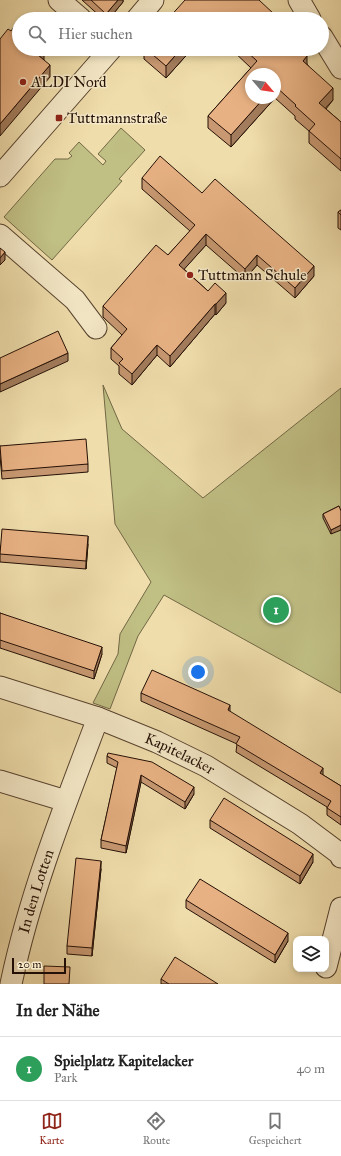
<!DOCTYPE html>
<html lang="de">
<meta charset="utf-8">
<style>
body{margin:0;font-family:"IM FELL Great Primer",serif;background:#f2f2f2;color:#222}
.controls{position:absolute;right:12px;bottom:12px;display:grid;overflow:hidden;border-radius:8px;box-shadow:0 2px 6px #0003}
.controls button{width:36px;height:36px;display:grid;place-items:center;padding:0;border:0;border-bottom:1px solid #e0e0e0;background:#fff;color:#222;font:20px sans-serif}
.compass{position:absolute;left:245px;top:68px;width:36px;height:36px;border-radius:50%;background:#fff;box-shadow:0 2px 6px #0003;rotate:119deg}
.scale{position:absolute;left:12px;bottom:10px;width:54px;box-sizing:border-box;padding-left:4px;border:2px solid #241006;border-top:0;font-size:11px;line-height:14px;white-space:nowrap;color:#241006;-webkit-text-stroke:3px #f5e9c8;paint-order:stroke}
.you{position:absolute;left:198px;top:672px;width:14px;height:14px;margin:-10px;border:3px solid #fff;border-radius:50%;background:#1a73e8;box-shadow:0 0 0 6px #1a73e833}
.badge{display:grid;place-items:center;width:26px;height:26px;border-radius:50%;background:#8f2418;color:#fff;font-size:13px;font-weight:700}
.pin{position:absolute;translate:-50% -50%;border:2px solid #fff;box-shadow:0 1px 4px #0006}
.list{margin:0;padding:0;list-style:none}
h2{display:flex;justify-content:space-between;align-items:center;height:52px;margin:0;padding:0 16px;font-size:17px}
h2 small{font-size:13px;font-weight:400;color:#767676}
.list li{display:grid;grid-template-columns:26px 1fr auto;gap:12px;align-items:center;box-sizing:border-box;height:64px;padding:0 16px;border-top:1px solid #e0e0e0}
.list b{display:block;font-size:15px;white-space:nowrap}
.list p{margin:0;font-size:13px;white-space:nowrap;color:#767676}
.list em{font-size:13px;font-style:normal;color:#767676}
.icon{flex:none;width:22px;height:22px;fill:none;stroke:currentColor;stroke-width:2;stroke-linecap:round;stroke-linejoin:round}
.map{position:relative;flex:none;width:341px;height:984px;overflow:hidden}
.search{position:absolute;background:#fff;box-shadow:0 2px 6px #0003;left:12px;right:12px;top:12px;height:44px;display:flex;align-items:center;gap:10px;box-sizing:border-box;padding:0 14px;border-radius:22px;color:#767676;font-size:15px}
.sheet{height:116px;background:#fff}
nav{display:flex;justify-content:space-around;align-items:center;box-sizing:border-box;height:56px;border-top:1px solid #e0e0e0;background:#fff;font-size:11px;color:#767676}
nav a{display:grid;justify-items:center;gap:2px}
nav .on{color:#8f2418}
.map>svg:first-child{display:block}
.green{fill:#c0bf84;stroke:#726845}
.lines{fill:none;stroke-linecap:round;stroke-linejoin:round}
.minor-casing{stroke:#57432f;stroke-width:23}
.minor{stroke:#f5e9c8;stroke-width:21}
.wall{fill:#c79871;stroke:#241006}
.shaded-wall{fill:#a27c5c;stroke:#241006}
.building{fill:#e7b183;stroke:#241006}
.poi-dot{fill:#8f2418;stroke:#f5e9c8;stroke-width:1.5}
.labels{text-anchor:middle;stroke-width:3;stroke-linejoin:round;paint-order:stroke}
.poi-label{font-size:15px;fill:#241006;stroke:#f5e9c8;text-anchor:start}
.street-label{font-size:15px;fill:#241006;stroke:#f5e9c8}
</style>
<div class="map">
<svg width="341" height="984" viewBox="0 0 341 984">
<rect width="100%" height="100%" fill="#efddab"/>
<filter id="stains"><feTurbulence type="fractalNoise" baseFrequency=".005" numOctaves="4"/><feColorMatrix values="0 0 0 0 .2 0 0 0 0 .09 0 0 0 0 .02 0 0 0 .5 -.17"/></filter>
<radialGradient id="worn" r=".72"><stop offset=".6" stop-color="#630" stop-opacity="0"/><stop offset="1" stop-color="#630" stop-opacity=".3"/></radialGradient>
<!-- green -->
<path class="green" d="M121,128L145,150L119,179L122,181L52,260L4,217L55,159H68L72,156L69,153L79,142L103,165L106,161L98,154Z
M103,385L122,429L203,498L341,388V693L164,595L138,636L110,709L93,703L118,654L120,634L151,582L115,524Z"/>
<g class="lines">
<defs>
<g id="minor">
<path d="M59,0L81,19"/>
<path d="M299,0L310,19"/>
<path d="M137,19L153,0"/>
<path d="M322,37L341,68"/>
<path d="M0,176L111,49"/>
<path d="M0,235L75,300L96,328"/>
<path id="s1" d="M0,687L98,718L157,742L206,766L300,824L340,854L341,857"/>
<path d="M0,781L66,801"/>
<path d="M326,967L341,908"/>
<path id="s2" d="M11,984C30,893 65,805 98,718"/>
</g>
</defs>
<!-- minor casing -->
<use href="#minor" class="minor-casing"/>
<!-- minor -->
<use href="#minor" class="minor"/>
</g>
<!-- wall -->
<path class="wall" d="M82,0H123V2L109,19H103Z
M144,49H192L166,78L144,59Z
M231,49H299L307,64L333,100L326,109L341,122V171L309,143V131L295,119V116L275,98V74L251,98H275L231,147L208,128V116L251,68Z
M142,178L202,193L314,276L295,298L257,265L245,279L206,245L184,269L208,291L226,303L216,315L215,314L170,367L157,355L132,385L119,374V366L111,359V348L122,335L103,317V306L168,255L190,231L142,189Z
M341,210V230L338,228V212Z
M0,446L88,464V472L2,479L0,456Z
M339,506L331,534L323,518V514Z
M88,544L86,569L0,562V546Z
M0,613L102,654L94,679L0,648Z
M141,693L230,712L323,775L341,786V825L327,815V807L236,752L237,744L141,701Z
M107,756L194,794L185,809L141,782L126,853L101,848V840L117,768L107,763Z
M210,820L313,862L300,884L210,828Z
M101,869L92,956L67,954V946Z
M186,900L288,941L275,963L186,908Z
M161,979L218,984H161Z"/>
<!-- shaded-wall -->
<path class="shaded-wall" d="M118,0H123V2L109,19H106V14Z
M274,14V19H269Z
M43,49H44V60L38,55Z
M181,49H192L166,78V66Z
M307,56V68L303,61Z
M50,65V77L0,136V124Z
M333,88V100L319,115V103Z
M264,98H275L231,147V135Z
M206,234V245L179,275V265Z
M5,252V260L0,265V258Z
M257,255V265L245,279V269Z
M314,266V276L295,298V288Z
M226,293V303L216,315V304Z
M215,304V314L170,367V356Z
M157,345V355L132,385V374Z
M68,353V361L0,392V384Z
M341,525V530L331,534V530Z
M88,536V544L86,569V561Z
M102,647V654L94,679V671Z
M230,705V713L228,710Z
M323,768V776L320,773Z
M141,775V782L126,853V846Z
M194,787V794L185,809V802Z
M313,854V862L300,884V876Z
M101,861V869L92,956V948Z
M288,933V941L275,963V955Z"/>
<!-- building -->
<path class="building" d="M91,0H118L106,14Z
M185,0H259L274,14L269,19H212L209,17L207,19H168Z
M16,24L19,27V49H43L38,55L50,65L0,124V39L8,29L11,31Z
M146,49H181L166,66Z
M244,49H299L307,56L303,61L333,88L319,103L341,122V159L309,131L315,124L295,106L296,105L275,86V74H251V98H264L231,135L208,116L257,61Z
M160,156L202,193L215,179L314,266L295,288L257,255L245,269L206,234L179,265L208,291L215,283L226,293L216,304H215L170,356L157,345L132,374L119,363L123,359L111,348L127,329L103,306L156,245L168,255L195,225L142,178Z
M341,210V215L338,212Z
M0,248L5,252L0,258Z
M58,331L68,353L0,384V358Z
M86,439L88,464L2,471L0,446Z
M339,506L341,511V525L331,530L323,514Z
M2,529L88,536L86,561L0,554Z
M0,613L102,647L94,671L0,640Z
M152,670L230,705L228,710L323,768L320,773L341,786V817L327,808L331,801L236,744L240,737L141,693Z
M108,753L152,762L194,787L185,802L141,775L126,846L101,840L118,762L107,756Z
M224,798L313,854L300,876L210,820Z
M76,858L101,861L92,948L67,946Z
M200,879L288,933L275,955L186,900Z
M175,957L218,984H169L161,979Z
M44,966L70,967L69,984H44Z"/>
<!-- markers -->
<g class="poi-dot">
<circle cx="23" cy="82" r="4"/>
<rect x="55" y="114" width="8" height="8" rx="2"/>
<circle cx="190" cy="275" r="4"/>
</g>
<g class="labels">
<!-- poi labels -->
<g class="poi-label">
<text x="31" y="87">ALDI Nord</text>
<text x="67" y="123">Tuttmannstraße</text>
<text x="198" y="280">Tuttmann Schule</text>
</g>
<!-- street labels -->
<g class="street-label">
<text dy="5" stroke="none"><textPath href="#s1" startOffset="192">Kapitelacker</textPath></text>
<text dy="5" stroke="none"><textPath href="#s2" startOffset="96">In den Lotten</textPath></text>
</g>
</g>
<rect width="100%" height="100%" filter="url(#stains)"/>
<rect width="100%" height="100%" fill="url(#worn)"/>
</svg>
<div class="controls">
<button><svg class="icon" aria-label="layers" viewBox="0 0 24 24"><path d="M12 4l9 5-9 5-9-5zM3 14l9 5 9-5"/></svg></button>
</div>
<svg class="compass" viewBox="-18 -18 36 36"><path d="M0-13l5 13h-10z" fill="#e53935"/><path d="M0 13l5-13h-10z" fill="#767676"/></svg>
<div class="scale">20 m</div>
<div class="you"></div>
<div class="pin badge" style="left:276px;top:610px;background:#2e9e5b">1</div>
<div class="search"><svg class="icon" aria-label="search" viewBox="0 0 24 24"><circle cx="10" cy="10" r="6"/><path d="M15 15l6 6"/></svg>Hier suchen</div>
</div>
<section class="sheet">
<h2>In der Nähe<small></small></h2>
<ul class="list">
<li><span class="badge" style="background:#2e9e5b">1</span><div><b>Spielplatz Kapitelacker</b><p>Park</p></div><em>40 m</em></li>
</ul>
</section>
<nav>
<a class="on"><svg class="icon" aria-label="map" viewBox="0 0 24 24"><path d="M3 6l6-2 6 2 6-2v14l-6 2-6-2-6 2zM9 4v14M15 6v14"/></svg>Karte</a>
<a><svg class="icon" aria-label="directions" viewBox="0 0 24 24"><path d="M12 3l9 9-9 9-9-9zM9 14v-3h6M13 9l2 2-2 2"/></svg>Route</a>
<a><svg class="icon" aria-label="saved" viewBox="0 0 24 24"><path d="M7 4h10v16l-5-4-5 4z"/></svg>Gespeichert</a>
</nav>
